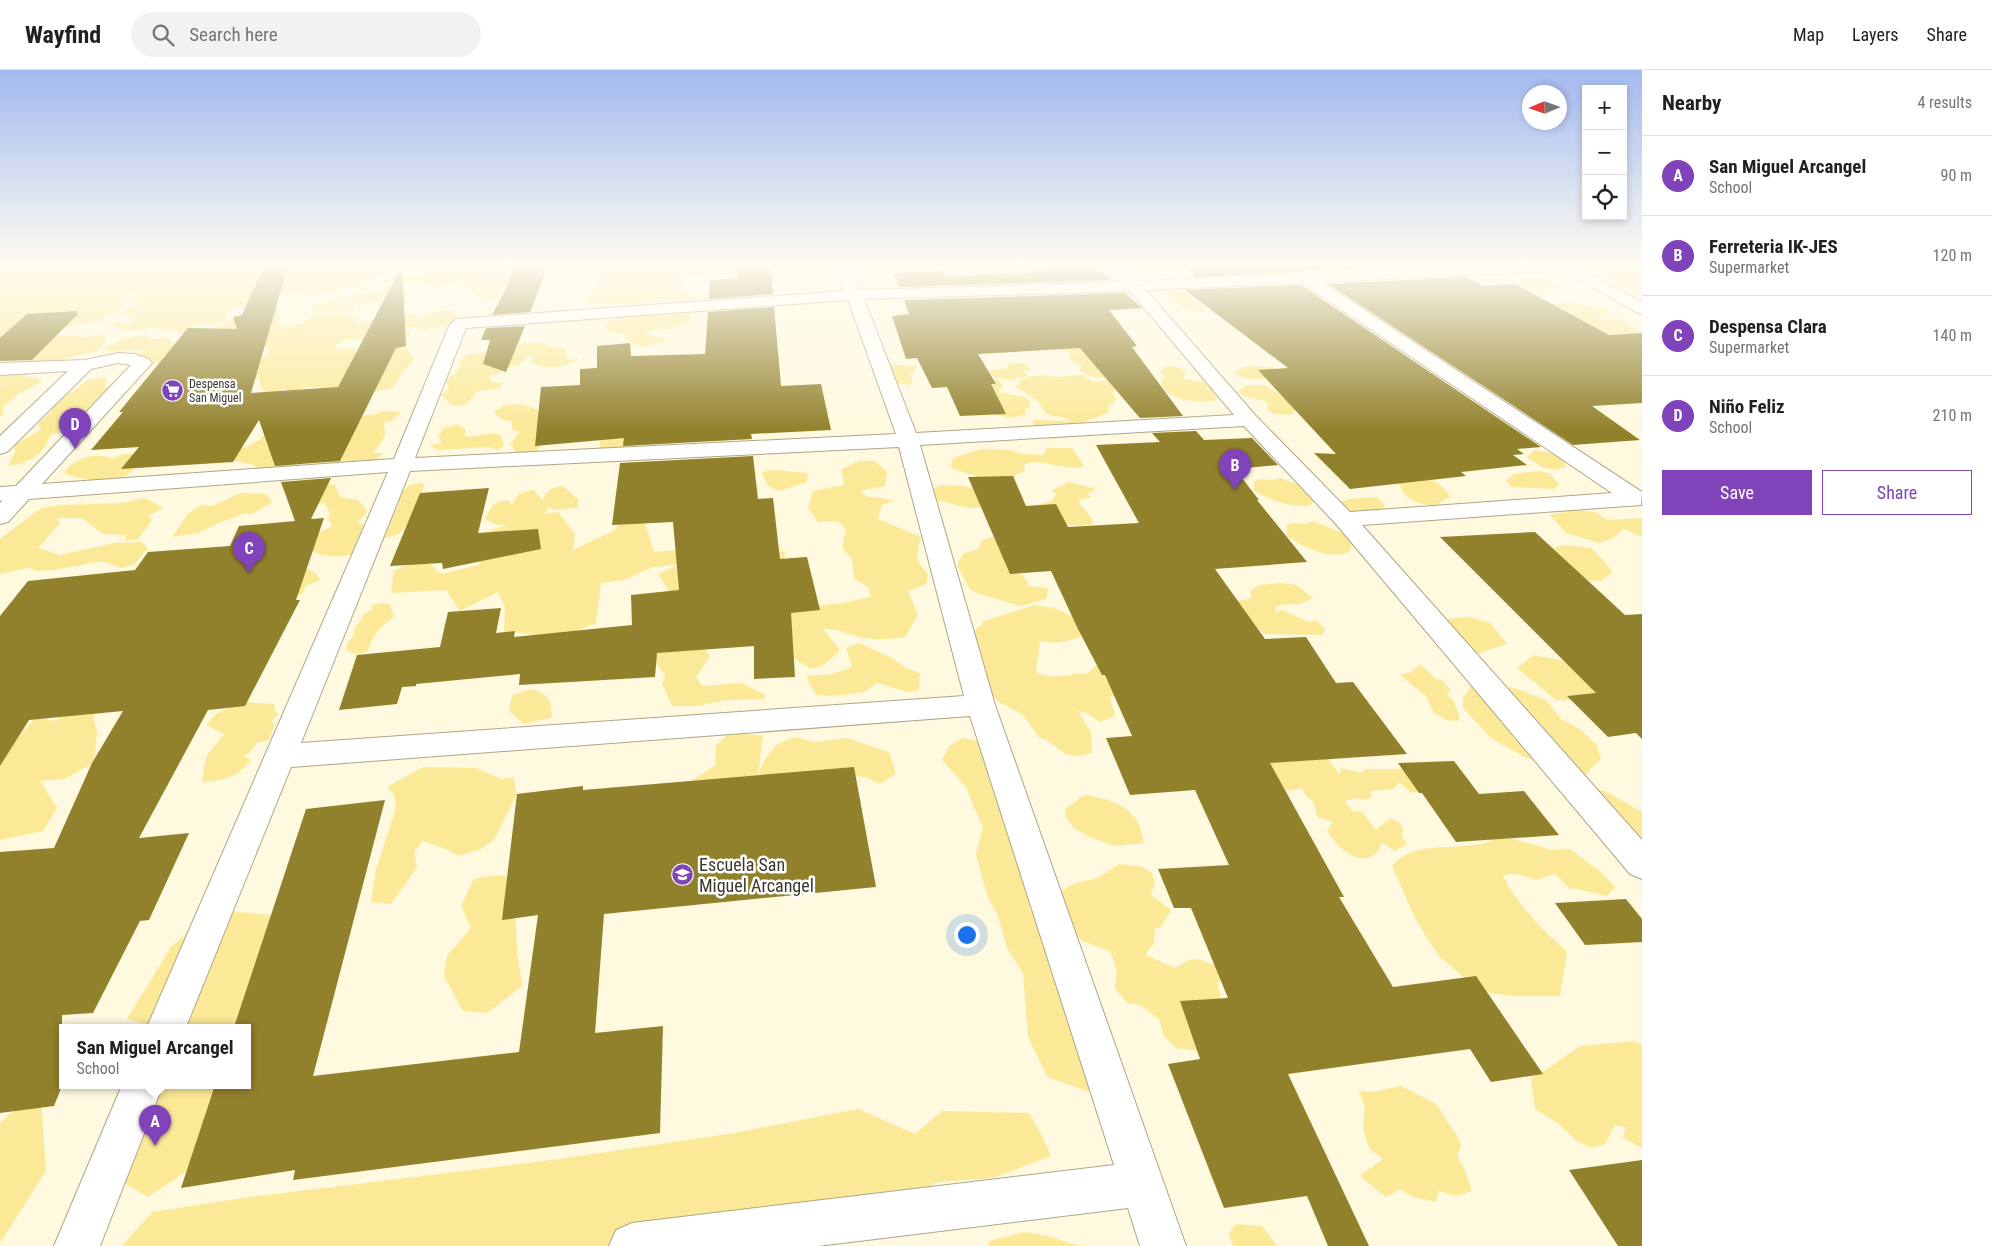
<!DOCTYPE html>
<meta charset="utf-8">
<style>
body{margin:0;font-family:"Roboto Condensed",sans-serif;background:#f2f2f2;color:#202124}
.controls{position:absolute;right:15px;top:15px;display:grid;overflow:hidden;border-radius:0px;box-shadow:0 2px 8px #0003}
.controls button{width:45px;height:45px;display:grid;place-items:center;padding:0;border:0;border-bottom:1px solid #e0e0e0;background:#fff;color:#202124;font:25px sans-serif}
.compass{position:absolute;left:1522px;top:15px;width:45px;height:45px;border-radius:50%;background:#fff;box-shadow:0 2px 8px #0003;rotate:268deg}
.you{position:absolute;left:966px;top:864px;width:18px;height:18px;margin:-12px;border:4px solid #fff;border-radius:50%;background:#1a73e8;box-shadow:0 0 0 8px #1a73e833}
.badge{display:grid;place-items:center;width:32px;height:32px;border-radius:50%;background:#8043b9;color:#fff;font-size:16px;font-weight:700}
.pin{position:absolute;translate:-50% -41px;filter:drop-shadow(0 1px 2px #0008)}
.pin::after{content:'';position:absolute;top:26px;width:18px;height:15px;background:inherit;clip-path:polygon(0 0,100% 0,50% 100%)}
.popup{position:absolute;left:59px;top:954px;width:192px;height:65px;box-sizing:border-box;display:grid;place-content:center;border-radius:0px;background:#fff;filter:drop-shadow(0 1px 4px #0005);font-size:16px;white-space:nowrap;color:#757577}
.popup b{font-size:19px;color:#202124}
.popup::after{content:'';position:absolute;left:50%;top:100%;margin-left:-10px;border:10px solid transparent;border-top-color:#fff}
.list{margin:0;padding:0;list-style:none}
h2{display:flex;justify-content:space-between;align-items:center;height:65px;margin:0;padding:0 20px;font-size:21px}
h2 small{font-size:16px;font-weight:400;color:#757577}
.list li{display:grid;grid-template-columns:32px 1fr auto;gap:15px;align-items:center;box-sizing:border-box;height:80px;padding:0 20px;border-top:1px solid #e0e0e0}
.list b{display:block;font-size:19px;white-space:nowrap}
.list p{margin:0;font-size:16px;white-space:nowrap;color:#757577}
.list em{font-size:16px;font-style:normal;color:#757577}
.actions{display:flex;gap:10px;padding:15px 20px}
.actions a{flex:1;padding:11px 0;border:1px solid #8043b9;border-radius:0px;text-align:center;font-size:18px;color:#8043b9}
.actions .main{background:#8043b9;color:#fff}
.icon{flex:none;width:28px;height:28px;fill:none;stroke:currentColor;stroke-width:2;stroke-linecap:round;stroke-linejoin:round}
.map{position:relative;flex:none;width:1642px;height:1176px;overflow:hidden}
header{display:flex;align-items:center;gap:30px;box-sizing:border-box;height:70px;padding:0 25px;background:#fff;border-bottom:1px solid #e0e0e0}
header strong{font-size:24px}
nav{display:flex;gap:28px;margin-inline-start:auto;font-size:18px}
.search{width:350px;height:45px;background:#f2f2f2;display:flex;align-items:center;gap:12px;box-sizing:border-box;padding:0 18px;border-radius:28px;color:#757577;font-size:19px}
main{display:flex}
aside{flex:1;background:#fff}
.map>svg:first-child{display:block}
.green{fill:#fbe997}
.building{fill:#92812c}
.lines{fill:none;stroke-linecap:round;stroke-linejoin:round}
.minor-casing{stroke:#ada688;stroke-width:2}
.minor{fill:#fff;fill-rule:evenodd}
.labels{text-anchor:middle;stroke-width:5;stroke-linejoin:round;paint-order:stroke}
.far-poi-label{font-size:12px;fill:#3a382b;stroke:#fff;text-anchor:start}
.near-poi-label{font-size:18px;fill:#3a382b;stroke:#fff;text-anchor:start}
</style>
<header>
<strong>Wayfind</strong>
<div class="search"><svg class="icon" aria-label="search" viewBox="0 0 24 24"><circle cx="10" cy="10" r="6"/><path d="M15 15l6 6"/></svg>Search here</div>
<nav><a>Map</a><a>Layers</a><a>Share</a></nav>
</header>
<main>
<div class="map">
<svg width="1642" height="1176" viewBox="0 0 1642 1176">
<rect width="100%" height="100%" fill="#fef9df"/>
<!-- green -->
<path class="green" d="M12,196H412L389,200L381,206L359,215L333,221L256,228L241,237L226,240L228,243L226,252C214,254 205,251 193,256V258L202,263L249,244L279,237L278,252L283,258L304,253L315,246L340,243L353,246L356,251V255L361,252L384,251L403,245L413,244L420,249C433,242 446,236 459,244L452,248L453,253L424,260L410,257L400,259L398,261L412,263L406,268L345,269L336,275L338,280L353,278L357,283L406,276L414,290L401,304L393,318L334,329L318,317H306L297,321L284,319L277,323L264,321L259,313L260,307L241,313L256,290L269,284L268,278L264,276L170,283L162,285L164,288L159,293H147L139,287V283L144,280L110,281L103,278L109,275L117,274L122,269L144,265L149,269L170,268L171,274L178,273L186,263H180L176,259L164,261L161,258C144,257 126,265 111,255L117,251L129,255L134,249L119,244C129,236 136,238 144,231L132,232L130,229L140,223L139,221H132L119,228L125,233L120,238L118,244L106,245L100,251L60,258L20,268L68,265L87,267L107,265L103,275L96,281L58,290L35,291L32,297L6,302L4,293L30,290L48,275L0,281V199Z
M466,196H524L508,203L509,207L494,211L470,209L433,217L422,212L405,211L379,214L389,208Z
M557,196H721V200L694,207L680,204L682,220L698,228L680,233L660,229L634,234L587,233L590,222L599,217L595,199L563,203Z
M1642,199V228L1631,219L1591,200Z
M1540,209L1551,210L1560,218L1546,217L1545,220C1537,221 1524,217 1519,210Z
M507,212V216L500,217L501,224L507,227L502,231L478,227L465,216L466,213Z
M1168,220L1183,221L1188,228L1204,237L1205,242C1189,243 1176,234 1165,222Z
M389,221L409,223L404,228L405,230L396,234L393,231C380,232 354,236 344,229C351,224 379,221 389,221Z
M332,232L355,235V238L338,242L314,243L311,239L317,235Z
M1577,233L1606,241L1596,251C1617,247 1624,250 1640,263L1582,266L1543,234Z
M663,243L690,244L691,252L686,255L666,259L659,258L646,263L648,266L666,268L665,271C657,275 650,274 642,277L627,270L624,264L610,262L604,255L605,252L625,246Z
M528,273H545L547,276L566,279L567,290L579,288L578,290C558,298 550,300 530,293L534,287L529,285L518,295L507,297V300L489,306L492,312L502,313V316L497,319L477,321C470,332 466,336 453,336L442,326L449,317L445,310L457,303L460,296L459,293L468,284L517,280L519,274Z
M1079,273L1095,292L1092,294L1103,295L1109,307C1097,309 1091,307 1080,301L1081,295L1070,290V284L1054,278Z
M1010,293L1026,294L1032,300L1022,301L1027,304L1026,307H1018L1013,311C1004,308 994,309 987,303L995,299L1007,298Z
M884,294L917,296L915,301L909,304L913,310L910,315L893,314Z
M1171,296L1180,298L1186,302L1184,309L1211,313L1219,324H1215L1217,330C1200,334 1162,331 1161,310L1166,307L1160,303L1164,297Z
M1249,296L1275,298L1270,308C1257,310 1247,310 1235,304L1234,301Z
M28,304L25,307L43,310L34,316L21,322L2,338L4,343L0,347V317L5,314L0,315V305Z
M1045,305L1055,307L1082,305L1094,312L1107,310L1117,316L1112,323L1117,329L1114,333L1108,336L1109,341L1107,343L1081,353L1073,354V359L1069,366L1053,369L1033,358V350L1070,351C1063,345 1055,348 1048,344C1042,341 1041,333 1035,329C1029,325 1022,321 1015,316L1019,315V311L1031,306Z
M98,308L108,309L103,317L111,318L100,333L90,336L93,337L81,353L61,358L60,363L51,364C48,368 48,372 46,375C38,388 23,395 8,396L15,382L14,375L41,360L38,354L52,341L50,336L65,323L73,322L86,311Z
M989,309L998,310L1003,316L999,322L1028,328L1031,336L1029,338H1025V345L1009,348L979,340Z
M1246,315H1265L1287,329L1297,339L1290,345L1275,344L1268,341V333L1265,331L1243,326L1239,322Z
M521,334L546,343L550,361L537,381L518,384L510,374L520,362L512,359V352L503,350L495,344V340L507,335Z
M382,341L401,342L391,351L384,352L385,367L373,383H383L374,392L365,390L331,394L325,391H302L293,396L256,400L254,395L226,389C236,377 253,378 263,366L280,369L348,347L378,344Z
M457,354L466,360L464,366C477,369 488,359 501,366L504,375L499,380L487,377L439,380L430,376L442,373L438,367L443,359Z
M622,364L635,372L641,378L599,381L601,367Z
M1047,378H1072L1084,396C1065,403 1042,386 1023,395L1025,398L1023,402L1016,404V407L984,412L975,406L951,398L953,388L982,379L1009,380L1022,384L1043,385Z
M1535,380L1555,384L1564,389L1566,397L1560,398L1557,400L1543,398L1527,387Z
M124,384H140L144,387C139,393 133,400 127,405C114,414 78,410 64,403C73,388 95,381 112,389Z
M860,391H875L887,402L885,416L860,421L866,426L894,430L882,435L878,449L921,467C917,486 914,490 928,504L926,514L908,521L918,545L905,567C895,568 883,570 873,569C854,568 842,558 823,559L840,580L824,595L811,599L762,568L766,539L838,534L871,527L869,518L854,508L852,489L842,478L846,459L838,451L818,452L808,438L813,421L844,415L842,399Z
M773,400L808,403L807,412L779,421L767,415L762,402Z
M1540,401L1550,404L1559,414L1554,419L1512,417L1506,411L1514,404Z
M1396,406C1418,406 1439,406 1450,427L1433,436C1412,432 1403,429 1396,406Z
M1280,408L1311,419L1315,431L1309,436C1288,436 1272,432 1254,420V412L1259,409L1272,410Z
M1069,412L1096,419L1087,424L1091,427L1079,430V433L1093,450L1091,455H1069L1050,451L1040,434L1052,431L1056,425L1052,420Z
M424,413C423,427 413,435 412,451L399,464L379,470L383,456L398,437L399,425L409,415Z
M328,414L335,415L340,427L358,430L366,439V444L357,453L368,456L372,476C344,488 338,490 309,481L314,465L332,456L328,448L330,443L325,433L313,434L308,416Z
M941,415L964,416L974,419L987,435C969,443 955,432 937,431L930,425L931,420Z
M563,416L579,430L577,438L554,440L548,437L547,442L541,444L558,442L575,464L573,480L615,460L622,450L643,448L654,482L712,477L785,482L784,493L673,527L658,504L680,494L650,498L624,510L601,513L596,553L569,564L535,565L504,561L505,538L498,522L460,541L446,520L391,523L394,501L422,487L441,504L479,495L489,461L508,455H497L485,449C490,436 495,432 508,430L512,435C516,424 522,422 533,420L543,430C546,420 553,417 563,416Z
M240,423L266,424L272,432L252,444L245,443L221,452L198,463L172,467L188,444L201,435L213,436Z
M1377,427L1384,435L1383,443H1350L1340,432L1349,429Z
M144,428L164,438L148,446L152,450L138,469L126,471V465L103,464L82,448H57L60,453L38,478L60,485L115,473L141,472L148,478L135,494L122,498L101,491L54,500L38,501L28,498L0,504V469L41,438L61,435L123,433Z
M1573,440L1595,442L1607,450L1642,448V467L1624,459L1613,468L1600,473L1566,463L1550,445Z
M1313,451L1347,465L1352,472L1350,481C1331,492 1302,476 1287,466L1286,457L1291,453L1305,454Z
M995,466L1014,500L1022,505L1028,512L1027,516L1047,518L1048,521L1046,529L1021,536L976,523L969,518L957,495L963,484L978,479L982,470Z
M1566,475L1591,478L1604,491L1612,502L1601,511L1582,510L1572,496L1553,478Z
M299,497C309,499 316,501 320,510L306,516L302,524L285,530Z
M1281,513L1296,515L1313,528L1300,534L1278,535L1276,537V542L1282,540L1309,552L1316,550L1325,559L1322,565L1264,564L1254,556L1238,531L1251,528L1250,521L1259,515Z
M381,533L390,534L394,547C381,556 372,565 368,581L357,585L346,580L347,574L354,565C353,556 361,553 363,545L372,539V535Z
M1034,535C1053,537 1075,542 1084,560L1081,567C1067,571 1055,575 1040,571L1036,602C1055,612 1067,602 1087,604L1099,593L1123,624L1110,627L1115,646L1100,652L1087,643L1078,641L1091,662L1092,683L1078,686L1066,684L1046,670L1039,667L1022,644L997,631L990,621L971,564L985,551Z
M1469,547L1490,553L1507,574L1476,584L1445,549Z
M859,573L892,588L906,598L920,603L919,620L908,622L877,613L864,622L836,626L816,625L806,606L832,604L852,597L846,578Z
M702,576L710,586L696,607L702,616L742,613L765,625L764,629L727,630L697,636H672L662,614L665,606L653,588L663,579Z
M1603,584L1597,632L1556,630L1517,598L1534,585L1571,592Z
M1420,594L1435,608L1443,611L1451,621L1446,624L1454,631L1460,648L1457,651L1446,650L1433,642L1427,627L1400,605L1411,602Z
M1472,615L1504,618L1511,617L1546,630L1561,649L1581,660L1596,674L1601,689L1589,700L1585,707L1567,705L1525,687L1492,669L1463,638V628Z
M532,619C550,626 551,629 552,647L524,654L509,641L512,625Z
M110,621L93,647L97,662L94,693L64,709L40,711L57,738L43,761L0,770V681L17,668L36,648L57,651L68,632Z
M243,632L275,634L274,638L278,645L271,651L275,654L269,670L257,673L250,682L243,686L252,690C235,708 227,710 202,712L206,687L224,664L206,655L217,643Z
M730,662L763,666L758,705L765,689L776,675L794,667L815,672L847,668L889,682L896,704L880,714L865,707L852,706L692,711L715,695L716,676Z
M963,668L985,672L1035,803L1030,840L1046,854L1089,997L1090,1022L1047,1007L1028,966L1023,903L1007,878L998,846L987,826L976,784L983,758L966,717L942,690L949,676Z
M1320,675L1333,696L1340,704L1341,698L1361,703L1366,699H1402L1417,697L1420,719L1413,724L1399,712L1394,719L1371,721L1372,727L1364,730L1356,728L1347,730L1345,732L1353,741L1362,742L1376,760L1391,748L1401,754L1403,760L1402,766L1407,774L1395,781L1382,773C1370,805 1337,780 1327,760L1333,752L1317,747L1314,732L1306,726L1302,718C1268,726 1255,712 1227,696Z
M423,697L476,698L502,709L513,707L517,724L494,770L481,779L458,786L448,780L423,771L414,782L417,797L391,834L371,832L376,800L396,738L394,724L387,717Z
M1603,720L1642,742V769L1631,773L1587,722Z
M1085,725C1104,728 1124,733 1136,749C1140,755 1142,766 1144,773L1114,776L1090,767L1074,758L1065,746L1066,738Z
M1497,768L1514,769L1551,780L1570,779L1602,803L1615,817L1607,826L1577,819H1571L1555,804L1536,810C1525,806 1514,801 1503,806C1518,836 1543,860 1567,882L1560,926H1513L1490,923L1472,914L1440,887L1427,868L1415,848L1392,796C1418,766 1466,785 1497,768Z
M1119,794L1143,797L1152,803L1155,814L1150,824L1171,840L1161,857L1155,859L1154,873L1145,885L1175,898C1181,895 1188,889 1195,889C1205,889 1210,897 1220,894L1227,910L1217,912L1221,928L1202,982L1176,978L1164,966L1159,949L1140,935L1127,933L1115,918L1117,900L1110,881L1082,871L1066,849L1056,824L1073,814L1098,808Z
M495,805L519,808L513,828L516,857L517,880L522,916L487,943L463,941L444,906L447,886L471,858L461,836L474,809Z
M232,841L271,845L262,960L248,964V957H156L127,949L171,877L194,857Z
M1635,971L1642,975V1078L1623,1068L1626,1057L1615,1055L1605,1074L1592,1078L1577,1071L1559,1054L1535,1039L1531,1007L1546,1000L1580,976Z
M144,1015H229L197,1094L148,1127L116,1108L117,1079Z
M1401,1016L1436,1034L1457,1066L1461,1075L1457,1086L1465,1100L1472,1121L1456,1126L1439,1121L1436,1132L1413,1127L1400,1119L1386,1127L1360,1106L1383,1089L1369,1078L1363,1058L1365,1037L1359,1021L1373,1022Z
M41,1029L46,1101L0,1173V1053L11,1043Z
M858,1039L915,1064L942,1041L1029,1043L1042,1066L1051,1086L993,1108L938,1112L897,1132L638,1176H122L152,1142L249,1127L552,1090L735,1063Z
M1236,1154L1262,1156L1277,1176H1233L1229,1164Z
M1025,1162L1052,1167L1075,1175L1091,1176H988L989,1171Z"/>
<!-- building -->
<path class="building" d="M264,196H288L251,323L338,317L402,196L406,276L396,278L340,391L275,396L259,350L233,392L121,399L139,377L91,380L123,342H119L188,258L237,259L233,247L242,245Z
M513,196H548L530,242L492,245L507,217Z
M736,196H771L773,224L709,229L710,210L739,208Z
M1083,196H1096L1112,210L899,217L893,203L943,201L946,206L1032,203L1030,200Z
M1186,196H1402L1309,201L1304,199L1297,202L1194,207Z
M1466,207L1483,216L1515,214L1609,265L1642,263V333L1592,336L1640,370L1573,375L1328,214Z
M1301,215L1541,377L1517,379L1524,384L1513,385L1527,395L1461,402L1466,406L1350,419L1314,383L1336,384L1258,300L1288,298L1185,220Z
M1125,223L1142,238L1109,240L1137,276L1132,277L1183,346L1140,348L1080,278L978,284L996,314H991L1006,344L960,346L947,317L932,318L917,288L906,289L892,246L909,244L904,230Z
M774,237L781,316L821,314L831,360L751,364L752,369L623,376L624,368L535,376L541,317L580,315V299L597,298V276L630,273L631,286L705,284L708,242Z
M78,241L75,243H79L32,290L0,291V268L27,244Z
M525,256L506,302L483,294L490,270H481L486,258Z
M1196,361L1204,370L1252,368L1278,395L1235,399L1259,430H1257L1307,492L1215,499L1265,569L1306,567L1336,613L1353,612L1407,684L1270,693L1344,827H1339L1393,917L1476,906L1543,1004L1491,1012L1470,979L1288,1004L1369,1176H1328L1307,1126L1224,1138L1168,994L1200,989L1180,931L1228,928L1191,838H1174L1158,799L1229,795L1195,720L1130,725L1106,668L1132,666L1105,605H1102L1077,557L1051,501L1010,504L968,407L1013,406L1026,436L1056,434L1068,457L1139,453L1096,375L1160,372L1152,363Z
M753,386L758,429L773,428L780,489L807,487L820,540L791,543L795,607L754,609V576L657,583L655,607L519,615L520,604L416,614V616L402,617L397,634L339,640L357,585L440,577L448,542L501,538L496,563L515,561L514,567L632,555L631,525L679,520L673,452L612,455L620,393Z
M331,408L311,449L324,448L296,530H300L245,636L208,640L139,768L189,763L149,850L140,851L93,943L62,945V1016L54,1036L0,1043V782L54,778L92,693L123,641L29,650L0,696V546L28,511L135,500L148,482L230,476L239,456L295,451L281,412Z
M489,418L478,463L538,459L541,479L443,499L442,493L390,496L420,423Z
M1535,462L1625,545L1642,544V669L1636,663L1608,667L1567,626L1596,623L1440,467Z
M1454,691L1479,724L1524,721L1559,765L1456,772L1422,723H1419L1398,693Z
M854,697L876,817L604,844L595,963L663,956L660,1063L293,1110L295,1100L181,1118L215,1015H248V957H234L306,739L385,730L313,1006L519,982L538,845L502,850L517,724L583,716V720Z
M1626,829L1642,849V872L1585,875L1555,833Z
M1642,1090V1176H1618L1569,1100Z"/>
<g class="lines">
<defs>
<path id="minor" d="M834,196H849L860,220L1122,212L1110,196H1125L1138,211L1297,204L1303,201L1309,203L1447,196H1576L1642,232V244L1636,242L1557,197L1550,201L1322,212L1642,422L1641,435L1362,455L1642,770V809L1630,804L1336,454L1244,356L920,375L995,635L1186,1176H1140L1128,1138L818,1176H609L616,1160L632,1153L1114,1095L970,646L291,697L186,957H147L388,402L29,429L8,452L0,454V433L3,430L0,431V417L16,416L131,295L118,293L91,299L7,382L0,384V366L68,301L0,305V293L85,290L118,283L134,284L149,289L152,293L42,414L394,389L449,256L456,249L844,221ZM1302,213L1612,423L1350,442L1256,346L1146,220ZM1130,221L1234,345L916,363L864,229ZM848,230L896,364L415,388L466,258ZM899,377L964,626L301,673L410,401Z
M122,1015H163L100,1176H54Z"/>
</defs>
<!-- minor casing -->
<use href="#minor" class="minor-casing"/>
<!-- minor -->
<use href="#minor" class="minor"/>
</g>
<!-- sky -->
<linearGradient id="sky" x2="0" y2="1"><stop stop-color="#a3baf0"/><stop offset="0.54" stop-color="#fffcf1"/><stop offset="1" stop-color="#fffcf1" stop-opacity="0"/></linearGradient>
<rect width="1642" height="361" fill="url(#sky)"/>
<!-- icons -->
<defs>
<symbol id="supermarket-disc" viewBox="-11 -11 22 22"><circle r="9.5" fill="#8043b9" stroke="#fff"/><path d="M-6-5.5h2.5l.6 2H6L4.5 2H-2.5L-4.4-4H-6ZM-1.5 3.2a1.3 1.3 0 1 0 .1 0ZM3 3.2a1.3 1.3 0 1 0 .1 0Z" fill="#fff"/></symbol>
<symbol id="university-disc" viewBox="-11 -11 22 22"><circle r="9.5" fill="#8043b9" stroke="#fff"/><path d="M0-5L7-2L0 1L-7-2ZM-4 1L0 2.5L4 1V4Q0 6-4 4Z" fill="#fff"/></symbol>
</defs>
<g fill-rule="evenodd">
<use href="#supermarket-disc" x="160" y="308" width="25" height="25"/>
<use href="#university-disc" x="670" y="792" width="25" height="25"/>
</g>
<g class="labels">
<!-- far-poi labels -->
<g class="far-poi-label">
<text x="189" y="318">Despensa<tspan x="189" dy="14">San Miguel</tspan></text>
</g>
<!-- near-poi labels -->
<g class="near-poi-label">
<text x="699" y="801">Escuela San<tspan x="699" dy="21">Miguel Arcangel</tspan></text>
</g>
</g>
</svg>
<div class="controls">
<button>+</button>
<button>−</button>
<button><svg class="icon" aria-label="locate" viewBox="0 0 24 24"><circle cx="12" cy="12" r="6"/><path d="M12 2v4M12 18v4M2 12h4M18 12h4"/></svg></button>
</div>
<svg class="compass" viewBox="-18 -18 36 36"><path d="M0-13l5 13h-10z" fill="#e53935"/><path d="M0 13l5-13h-10z" fill="#757577"/></svg>
<div class="you"></div>
<div class="pin badge" style="left:155px;top:1076px">A</div>
<div class="popup"><b>San Miguel Arcangel</b>School</div>
<div class="pin badge" style="left:1235px;top:420px">B</div>
<div class="pin badge" style="left:249px;top:503px">C</div>
<div class="pin badge" style="left:75px;top:379px">D</div>
</div>
<aside>
<h2>Nearby<small>4 results</small></h2>
<ul class="list">
<li><span class="badge">A</span><div><b>San Miguel Arcangel</b><p>School</p></div><em>90 m</em></li>
<li><span class="badge">B</span><div><b>Ferreteria IK-JES</b><p>Supermarket</p></div><em>120 m</em></li>
<li><span class="badge">C</span><div><b>Despensa Clara</b><p>Supermarket</p></div><em>140 m</em></li>
<li><span class="badge">D</span><div><b>Niño Feliz</b><p>School</p></div><em>210 m</em></li>
</ul>
<div class="actions"><a class="main">Save</a><a>Share</a></div>
</aside>
</main>
